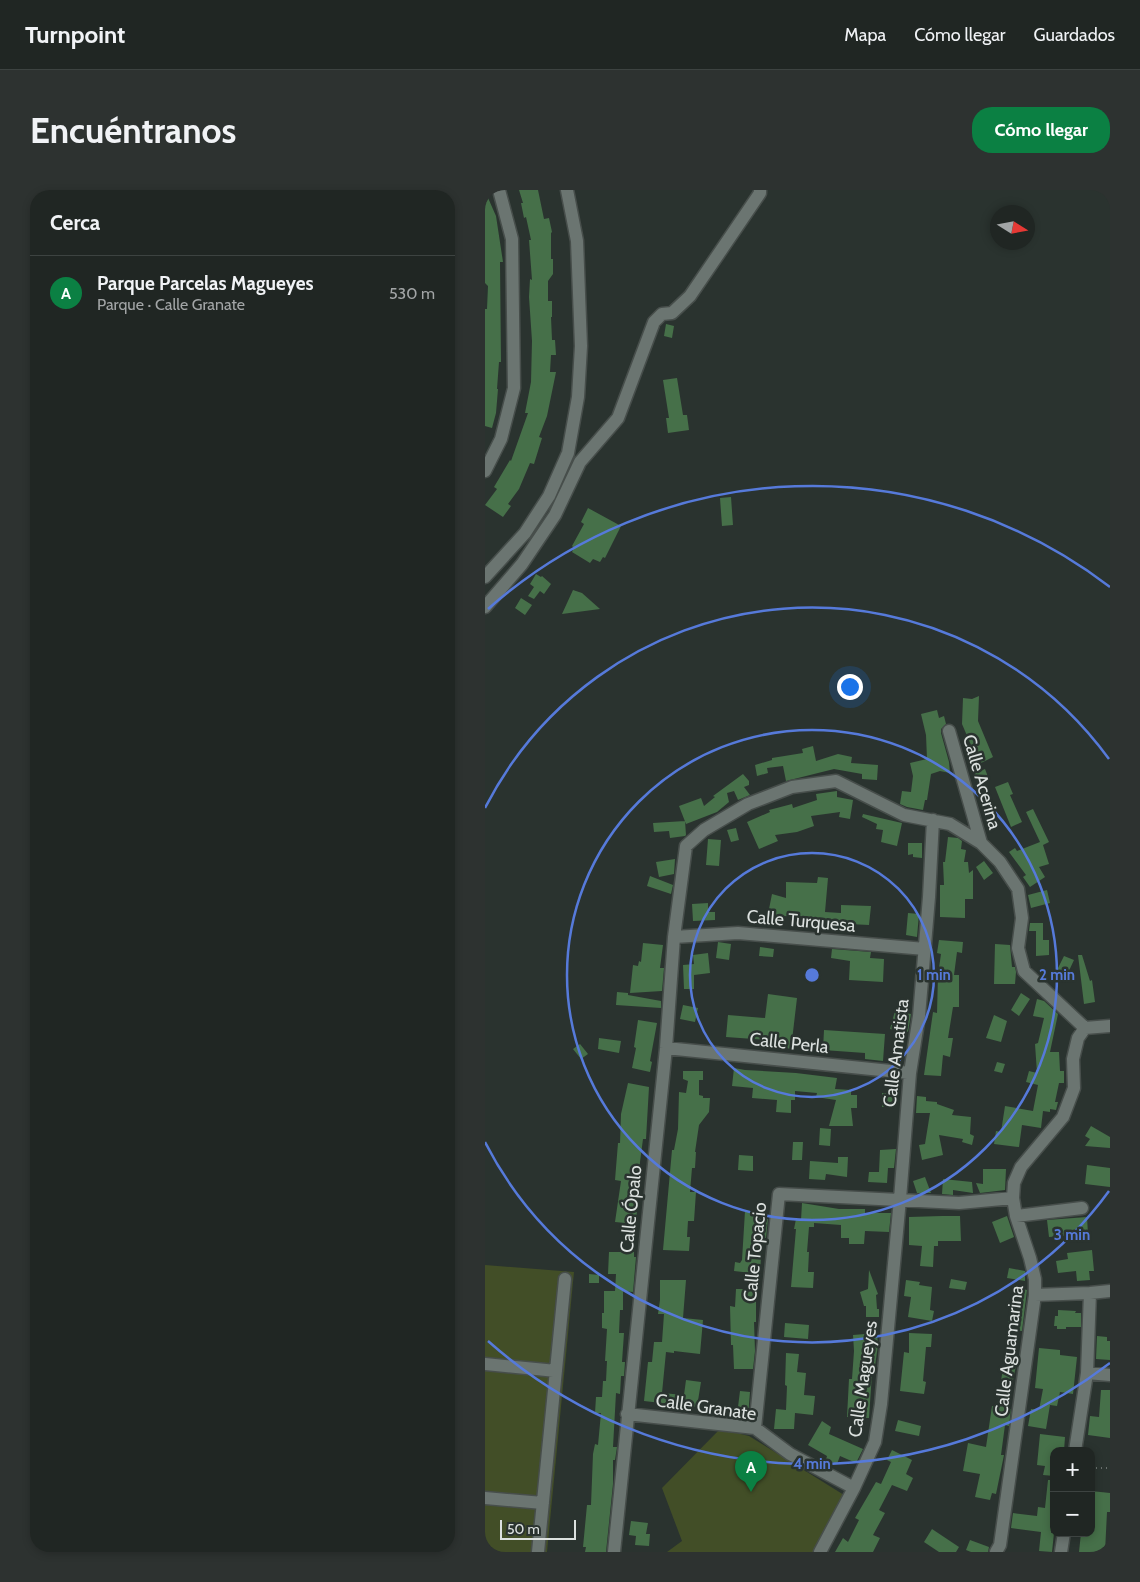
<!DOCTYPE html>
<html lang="es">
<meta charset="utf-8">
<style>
body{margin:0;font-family:Cabin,sans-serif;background:#2d3230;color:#f1f3f6}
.controls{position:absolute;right:15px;bottom:15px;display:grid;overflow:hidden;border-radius:10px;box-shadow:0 2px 8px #0003}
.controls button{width:45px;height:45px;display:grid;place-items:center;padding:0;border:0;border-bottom:1px solid #3d4341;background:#202623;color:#f1f3f6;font:25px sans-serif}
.compass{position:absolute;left:505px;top:15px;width:45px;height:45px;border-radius:50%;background:#202623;box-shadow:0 2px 8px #0003;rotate:101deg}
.scale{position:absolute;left:15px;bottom:12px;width:76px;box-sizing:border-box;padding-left:5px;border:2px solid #dce1df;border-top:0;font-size:14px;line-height:18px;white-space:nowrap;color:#dce1df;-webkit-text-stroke:4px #2a332f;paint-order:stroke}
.you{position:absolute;left:364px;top:496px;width:18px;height:18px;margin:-12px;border:4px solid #fff;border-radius:50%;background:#1a73e8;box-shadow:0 0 0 8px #1a73e833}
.badge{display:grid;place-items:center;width:32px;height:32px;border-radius:50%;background:#0b8043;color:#fff;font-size:16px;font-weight:700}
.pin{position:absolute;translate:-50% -41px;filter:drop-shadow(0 1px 2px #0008)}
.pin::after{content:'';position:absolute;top:26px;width:18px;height:15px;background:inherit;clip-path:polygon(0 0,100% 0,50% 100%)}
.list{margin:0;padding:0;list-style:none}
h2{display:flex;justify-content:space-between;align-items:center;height:65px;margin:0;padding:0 20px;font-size:21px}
h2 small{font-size:16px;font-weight:400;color:#a2a5a6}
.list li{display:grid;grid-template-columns:32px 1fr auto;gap:15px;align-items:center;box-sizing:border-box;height:75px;padding:0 20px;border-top:1px solid #3d4341}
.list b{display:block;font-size:19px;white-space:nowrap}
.list p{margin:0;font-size:16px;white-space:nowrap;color:#a2a5a6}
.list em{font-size:16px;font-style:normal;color:#a2a5a6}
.map{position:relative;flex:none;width:625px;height:1362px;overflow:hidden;border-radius:20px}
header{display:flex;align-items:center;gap:30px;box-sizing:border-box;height:70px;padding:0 25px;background:#202623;border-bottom:1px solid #3d4341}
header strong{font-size:24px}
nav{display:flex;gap:28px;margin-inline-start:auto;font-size:18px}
.intro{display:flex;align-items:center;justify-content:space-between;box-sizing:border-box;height:120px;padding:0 30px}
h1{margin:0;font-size:35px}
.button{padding:12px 22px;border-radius:20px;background:#0b8043;color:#fff;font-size:18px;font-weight:700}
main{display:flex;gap:30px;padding:0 30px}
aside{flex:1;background:#202623;border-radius:20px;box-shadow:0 2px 8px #0003}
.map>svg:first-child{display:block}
.green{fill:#424e27}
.building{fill:#467049}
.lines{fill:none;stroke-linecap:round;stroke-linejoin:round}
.minor-casing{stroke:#474e4b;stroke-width:15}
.path{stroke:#69706d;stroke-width:2;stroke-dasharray:1 4;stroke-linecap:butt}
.minor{stroke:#6b7571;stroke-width:12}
.ring{fill:none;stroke:#567ada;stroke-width:2.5}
.labels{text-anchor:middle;stroke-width:5;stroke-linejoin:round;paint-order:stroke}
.street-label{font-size:18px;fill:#dce1df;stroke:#2a332f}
.centre{fill:#567ada;stroke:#2a332f;stroke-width:2.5}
.ring-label{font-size:15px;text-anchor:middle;font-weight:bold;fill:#567ada;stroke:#2a332f;stroke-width:5;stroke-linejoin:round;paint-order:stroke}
</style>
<header>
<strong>Turnpoint</strong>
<nav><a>Mapa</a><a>Cómo llegar</a><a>Guardados</a></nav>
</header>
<div class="intro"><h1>Encuéntranos</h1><a class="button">Cómo llegar</a></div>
<main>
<aside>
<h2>Cerca<small></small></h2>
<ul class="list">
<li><span class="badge">A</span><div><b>Parque Parcelas Magueyes</b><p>Parque · Calle Granate</p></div><em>530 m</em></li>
</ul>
</aside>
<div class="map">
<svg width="625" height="1362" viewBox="0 0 625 1362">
<rect width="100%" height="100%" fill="#2a332f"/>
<!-- green -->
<path class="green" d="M0,1075L89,1082L62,1362H0Z
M235,1239L264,1246L359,1305L329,1362H182L197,1351L177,1298Z"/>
<!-- building -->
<path class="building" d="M34,0H53L59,29L64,28L67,42L66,43V69H68V84L63,91V111H67V127H66L67,150H70L71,165H66L65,182H71L70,187L62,226L54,247L57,248L49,274L45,273L34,299L23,314L26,316L18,327L0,315L12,299L9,297L25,270L26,271L43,223H40L46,192L47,151L44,107L45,89L47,90L44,50H46L41,27L39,28L36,13H38Z
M0,1L11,26L18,72H15L16,172H14L12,199H13L11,223L7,238L0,236V119H2L3,96L0,93Z
M181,134L189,136L187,148L179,146Z
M192,188L198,225H202L204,240L183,243L181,228H184L178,190Z
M246,307L248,335L237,336L235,308Z
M103,318L136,336L120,368L118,367L115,372L108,369L105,373L87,362L89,358L87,356L99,334L96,332Z
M51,384L56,387L57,386L66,394L59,404L55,401L49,409L43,406L49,397L45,394Z
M88,400L97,403L115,419L77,424Z
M36,408L47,415L40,425L30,418Z
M494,506L493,531L508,567L490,576L485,564L489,562L477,534L478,508L487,509Z
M452,520L454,528L459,526L461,534L456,539V543L464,572L465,583L455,581L446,584L442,610H440L438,620L422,617L415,614L417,601L426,602L428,586L425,573L442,569L441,545L436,524Z
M328,556L331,571L353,564L367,567L366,573L393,575L392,590L377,589V584L349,579L301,591L298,576L282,578L283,583L272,586L270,575L287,570V568L318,563L317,559Z
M500,579L503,587L492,591L489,584Z
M258,584L264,591V595L259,597L265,605L253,610L249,601L242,603L244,612L232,622L201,634L194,616L216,608L219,616L230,607L228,606Z
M523,592L528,604L525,605L537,632L526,637L510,597Z
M352,601V607L368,610L365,629L354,627L355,622L326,626L329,636L312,642L290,645L293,651L274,659L262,632L285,622L284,620L307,614L308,618L332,610L331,604Z
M548,619L564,652L558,655L564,674L554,677L560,687L545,697L538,687L541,685L524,662L530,658L532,661L555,652L541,622Z
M378,624L417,633L412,656L396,652L398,640L391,639L392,634L377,627Z
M200,631L201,645L200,646L185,648L184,641L169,642L168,633Z
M251,638L254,650L246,652L242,640Z
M463,647L473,648L477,651L476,659L481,660L479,672H483L484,683L488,680V709H480V728L455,727V695H459L458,672H460Z
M223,649L236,650L234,676L221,675Z
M423,653H437V668L428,667V664L423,665Z
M190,669L189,684L174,687L171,672Z
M499,671L508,683L499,690L491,677Z
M165,686L188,695L186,704L162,696Z
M333,687L343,688L340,722L356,723V715L386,716L384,735L364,734V739L321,736L322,727L298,726L296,737L281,734L287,704L301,708V692L332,693Z
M562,700L565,713L546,718L543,705Z
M223,713V722H230V730L208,731L207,714Z
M423,723L434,724L432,747L421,745Z
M545,733H558V750H564V765L551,766V741H544Z
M454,750L478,752L477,763L472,762L469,785H474V817H468L463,848H468L465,867L458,865L456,886L439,885L448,822L452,823L453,785L456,764L452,763Z
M233,752L246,754L244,770L231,768Z
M158,753L178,755L175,778H179L177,801L145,803L148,775L153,776L154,771L156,772Z
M510,754L525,755L527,777H530L531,782L530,794H509Z
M275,757L289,759L288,767L274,766Z
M347,759L386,762L385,768L399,769L398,792L364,790L365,771L346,768Z
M223,763L225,783L209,785V799H199L198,775L209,774L208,765Z
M593,765H597L605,791L607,790L610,812L599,814Z
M579,766L589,770L582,785L572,780Z
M132,802L143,803V805L176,811V818L131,815Z
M536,803L545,809L534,826L526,820Z
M283,804L312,808L306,859L297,857L298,851L241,847L243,825L280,828Z
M552,809L559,811L573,824L565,862H574L575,881H579V893H574L570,912H573L571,920L565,919V922L558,921L556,938L537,935L534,957L509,954L511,941L516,942L520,916L548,921L553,895L541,892L544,881L552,883L550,854L553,853L559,828L548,826Z
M198,815L213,818L210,832L195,829Z
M410,821L426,824L423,842L405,839Z
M509,825L522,831L516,852L501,848Z
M153,830L172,833L165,871L167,872L165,882L147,878L151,858L149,857Z
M339,840L400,844L398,871L380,869V863L338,860Z
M114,848L136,851L134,863L113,859Z
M95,854L103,864L96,869L88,859Z
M512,872L520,874L517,883L509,881Z
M249,878L260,880L311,883L352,888L350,899L366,900V905H372V918H366L368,936H344L351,910L331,907L332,903L310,901V910H306V923L291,922L292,910L267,908L268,898L247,896Z
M198,881H218V890H214V905L218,906V908H225L224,922L214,935L210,962H211L210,978H207L205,1002H211L209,1031H203L202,1047H205L204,1061L178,1060L187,960H189L193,939L194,902L201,903L203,891L198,889Z
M143,893L164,897L161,949H158L155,972L151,1034L130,1032L136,991L130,990L133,953H135L136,924Z
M397,903H411V917H397Z
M432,906L441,907V911L452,912V914L469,920L467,925L486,927L485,944L489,946L487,955L477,952L478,949L454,945L458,965L437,970L434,955L440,954L445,923H431Z
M606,936L625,947V958L600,956L605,949L600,946Z
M335,938L346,939L345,956L334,955Z
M308,952H318L317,970H307Z
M411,959L409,978H403L402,993L383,992L384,982H394L395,960Z
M254,965L268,966V981L253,980Z
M353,967H363L362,987L341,984L340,990L324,989L325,971L353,973Z
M602,975L625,978V997L600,994Z
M498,979H521L520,1000L495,1003L491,993L498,994Z
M440,987L446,1003H432L428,991Z
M458,989L487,992L488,1003L468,1000V1005L457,1004Z
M317,1013L354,1019H380V1023H406L404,1042L380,1041L379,1054H364V1048H356V1035L329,1033V1037H324L322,1062H324L323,1082H329L328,1098L306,1097L311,1039H309L311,1029L316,1030Z
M260,1021L275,1022V1029H283L281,1048H277L275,1084L249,1081L250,1072L255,1073L257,1070Z
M457,1026H475L476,1051H453V1056H449L448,1077L435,1076L437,1056L424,1055V1027Z
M522,1026L529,1047L515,1053L507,1032Z
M602,1027L603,1044L564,1047L562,1030Z
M607,1060L609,1081H604L605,1090L592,1091L591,1081L573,1083L571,1071L583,1069L582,1063Z
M124,1062H149V1067H151L148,1102L138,1101V1120H135L134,1143H139L137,1172H140L139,1186H136L135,1204L131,1203L128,1257H132L130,1270H128V1294L121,1362H100L101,1357H98L102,1315H106L108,1264L110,1254L113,1255L116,1223H110L111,1207H117L118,1191H121L122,1171H120L122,1139L117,1138V1123H119V1101H130L131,1084H123Z
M524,1078L540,1081V1091L522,1088Z
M384,1080L393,1104L391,1105L392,1119H394V1127H381V1116H379L375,1102L383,1099Z
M104,1084L114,1085V1093H104Z
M466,1089L482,1092L480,1100L464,1098Z
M175,1090H201L198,1128L218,1130L215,1164L189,1161V1163L181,1162L177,1203L199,1205L201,1190L216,1192L212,1217L195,1215L194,1220L185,1219V1214L159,1211L163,1172H167L169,1152H177L179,1124H173L175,1110Z
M421,1090L435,1092L434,1095L447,1097L445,1120L449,1121L447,1131L423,1127L426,1107L419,1106Z
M533,1098L542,1100L537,1141L522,1140L525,1118H530Z
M251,1099H271V1132H269L270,1161L268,1179H249L248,1155H246L245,1116L250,1117Z
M573,1120L591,1121L590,1123H596V1137H581V1139H572V1136H569L570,1126H573Z
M300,1133L324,1135L323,1149L299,1147Z
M392,1143L393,1155L389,1183H387L384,1228L362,1227L364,1189H367L369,1161L368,1145Z
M424,1143L447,1144L446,1157H441L438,1191L441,1192L439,1204L415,1201L419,1162L424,1163Z
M612,1146L622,1147V1151H625V1170L611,1169Z
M554,1158L575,1160V1165L592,1167L588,1204L575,1202L572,1216L565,1215L561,1239L543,1236L546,1219L554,1220L558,1199L550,1198Z
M301,1163L314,1164L312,1182L321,1183L319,1205L330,1206L328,1225L310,1223L309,1239H289L291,1219L301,1220L302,1196L300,1195Z
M523,1164L533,1166L528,1190H526L523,1219H526L524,1236L520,1235L516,1265H519L511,1304L507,1303L505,1310L490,1307L495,1284L478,1281L483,1253L501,1257L507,1216L512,1217L518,1178H521Z
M616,1200H625V1248L603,1245L605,1226L614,1227Z
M255,1201L265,1202L263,1227L252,1225Z
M413,1230L436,1236L434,1246L410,1241Z
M337,1231L346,1237L344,1244L378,1259L371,1273L355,1266L352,1274L341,1270L342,1266L323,1255Z
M555,1244L580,1247L579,1261H569V1286L558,1285L560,1276L552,1275Z
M407,1260L427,1270L421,1284L428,1288L422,1301L407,1295L394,1320L400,1323L388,1345L395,1348L388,1362H350L358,1348L363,1352L374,1330L370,1328L391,1292L396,1294L406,1272L402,1270Z
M563,1290H569V1322L566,1343H569L567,1362L554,1361L556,1342L526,1338L528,1323L552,1326L553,1317L560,1318Z
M606,1301L625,1303V1322H622L620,1362H594L596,1343H606Z
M146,1331L163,1333L161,1344H165L164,1356L150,1355L151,1346L144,1345Z
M447,1339L474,1357L471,1362H454L439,1352Z
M485,1350L504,1357L503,1362H486L481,1360Z"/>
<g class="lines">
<defs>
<path id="minor" d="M0,281L16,249L29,198L27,49L14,0
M0,387L40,343L64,306L83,263L93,207L96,156L92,51L82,0
M0,417L37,374L70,325L95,272L133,228L169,132L177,124L187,123L205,106L275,3V0
M464,541L496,653
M189,747L253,743L440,759
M600,838L625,836
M181,858L425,883
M531,1026L597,1018
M550,1105L605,1103L625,1101
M0,1174L71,1181
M602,1183L625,1185
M142,1224L270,1238L305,1264L369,1298
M270,1238L294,1004L474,1013L528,1008
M590,1261L602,1183L605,1103
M0,1308L58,1313
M53,1362L80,1089
M129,1362L181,858L189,747L201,656L219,640L263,614L307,597L351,591L419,625L465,634L496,653L515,672L533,699L537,728L533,758L539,781L600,838
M335,1362L369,1298L390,1252L396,1214L415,1009L425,883L434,826L444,707L448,630
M511,1362L515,1355L550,1105V1089L545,1068L531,1026L528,1008L529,993L536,977L578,927L589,898L588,869L593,848L600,838
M576,1362L579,1343"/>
</defs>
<!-- minor casing -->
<use href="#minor" class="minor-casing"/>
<!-- path -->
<path class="path" d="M606,1278H625"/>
<!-- minor -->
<use href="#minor" class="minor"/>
</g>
<!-- distance rings -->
<g class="ring">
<circle cx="327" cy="785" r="122"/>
<circle cx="327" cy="785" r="245"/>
<path d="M624 1001A367 367 0 0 1 0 952M0 618A367 367 0 0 1 624 569"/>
<path d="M625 1173A489 489 0 0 1 3 1151M3 419A489 489 0 0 1 625 397"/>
</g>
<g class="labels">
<!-- street labels -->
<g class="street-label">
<text transform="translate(497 592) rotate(74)" y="6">Calle Acerina</text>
<text transform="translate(316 731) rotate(5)" y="6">Calle Turquesa</text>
<text transform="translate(304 853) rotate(6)" y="6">Calle Perla</text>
<text transform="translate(411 863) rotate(-83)" y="6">Calle Amatista</text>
<text transform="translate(146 1019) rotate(-84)" y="6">Calle Ópalo</text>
<text transform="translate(270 1062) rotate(-84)" y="6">Calle Topacio</text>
<text transform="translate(524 1161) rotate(-83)" y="6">Calle Aguamarina</text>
<text transform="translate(378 1189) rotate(-82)" y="6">Calle Magueyes</text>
<text transform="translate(221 1217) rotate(8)" y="6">Calle Granate</text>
</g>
</g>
<circle cx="327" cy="785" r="8" class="centre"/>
<g class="ring-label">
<text x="449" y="790">1 min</text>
<text x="572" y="790">2 min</text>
<text x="587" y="1050">3 min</text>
<text x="327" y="1279">4 min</text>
</g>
</svg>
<div class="controls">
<button>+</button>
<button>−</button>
</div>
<svg class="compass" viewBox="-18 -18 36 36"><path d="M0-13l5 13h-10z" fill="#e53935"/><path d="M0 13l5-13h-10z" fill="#a2a5a6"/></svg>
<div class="scale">50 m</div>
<div class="you"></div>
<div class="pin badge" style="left:266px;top:1302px">A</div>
</div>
</main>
